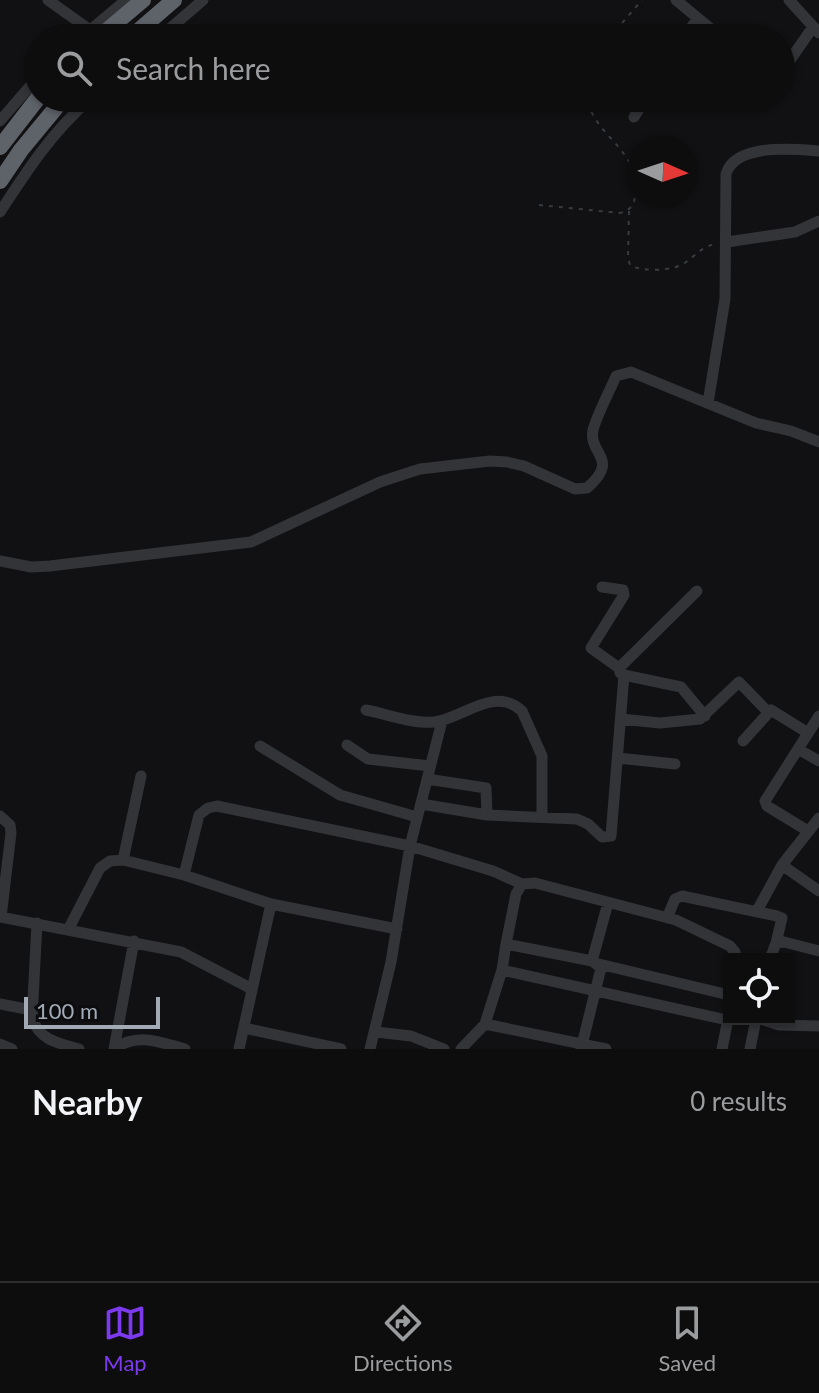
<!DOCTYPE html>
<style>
body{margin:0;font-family:Lato,sans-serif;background:#1b1b1c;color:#f1f3f6}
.controls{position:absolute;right:24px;bottom:24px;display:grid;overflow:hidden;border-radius:0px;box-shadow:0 2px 6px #0004}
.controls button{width:72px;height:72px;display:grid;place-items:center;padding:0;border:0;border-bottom:2px solid #2d2d2e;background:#0d0d0e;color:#f1f3f6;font:40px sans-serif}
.compass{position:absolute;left:627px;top:136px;width:72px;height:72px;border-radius:50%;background:#0d0d0e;box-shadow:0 2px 6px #0004;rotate:93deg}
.scale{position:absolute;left:24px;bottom:20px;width:136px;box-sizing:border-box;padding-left:8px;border:4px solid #a1aab5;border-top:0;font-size:22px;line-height:28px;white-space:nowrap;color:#a1aab5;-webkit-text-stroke:6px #0c0c0e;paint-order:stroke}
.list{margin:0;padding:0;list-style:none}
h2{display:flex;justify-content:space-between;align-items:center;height:104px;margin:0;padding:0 32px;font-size:34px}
h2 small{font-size:26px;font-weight:400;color:#9a9c9e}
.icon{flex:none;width:44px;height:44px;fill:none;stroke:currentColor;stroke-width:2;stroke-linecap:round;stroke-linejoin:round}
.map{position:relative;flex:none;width:819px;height:1049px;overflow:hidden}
.search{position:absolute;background:#0d0d0e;box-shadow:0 2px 6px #0004;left:24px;right:24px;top:24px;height:88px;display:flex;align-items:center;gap:20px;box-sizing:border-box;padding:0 28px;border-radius:44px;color:#9a9c9e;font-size:30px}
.sheet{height:232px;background:#0d0d0e}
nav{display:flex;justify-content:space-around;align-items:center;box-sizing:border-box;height:112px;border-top:2px solid #2d2d2e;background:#0d0d0e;font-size:22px;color:#9a9c9e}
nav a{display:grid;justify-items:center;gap:4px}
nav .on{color:#7c3aed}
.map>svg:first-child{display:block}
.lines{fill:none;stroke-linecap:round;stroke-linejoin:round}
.path{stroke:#383b3f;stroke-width:2;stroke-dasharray:4 6;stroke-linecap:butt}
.minor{stroke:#323438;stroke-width:11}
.highway{stroke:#5e6269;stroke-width:16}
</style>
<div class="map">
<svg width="819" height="1049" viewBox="0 0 819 1049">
<rect width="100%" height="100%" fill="#111113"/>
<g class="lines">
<!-- path -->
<path class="path" d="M609,38L642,0
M539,205L620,213C630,210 634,206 635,196C643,151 593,136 587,98
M629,211L628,258L630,265C641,272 671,271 683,264C696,256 701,246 717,244"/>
<!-- minor -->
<path class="minor" d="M48,0L90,30
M676,0L722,38
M789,0L819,33
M81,38L126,0
M159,38L203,0
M684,38L697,19
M781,73L813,27
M634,117L646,98
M0,121L38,77
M0,212C28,169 52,132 91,98
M727,242L795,232L819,221
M708,403L725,299L726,174C735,143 793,149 819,151
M0,561L31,567L50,566L251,542L380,482L420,469L490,461L507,462L524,466L575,489L587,488C621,459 588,454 593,430C598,412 609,393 616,376L631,372L756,423L791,431L819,442
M602,587L623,590L624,595L591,648L619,668
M697,591L619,668L620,673L624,675L681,687L705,716
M366,710C387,714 412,724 434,722C462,719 495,685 522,711L542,756V817
M621,719L660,723L700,719L739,682L768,712
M743,741L771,710L808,733
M347,745L368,759L430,766
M260,746L340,795L417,817
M798,749L819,761
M618,758L675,764
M427,779L486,788L487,815
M421,804L487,815L577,819L588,824L602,837L611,836L624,675
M0,816L10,825L11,833L1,917
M808,831L767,806L765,801L819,716
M123,860L141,776
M782,865L819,891
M184,875L199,815L208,808L217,806L410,846L493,871L522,884
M757,911L782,865L819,818
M0,917L181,952L252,989
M667,918L675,899L682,896L777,916L782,918L776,943
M37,923L32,1019C41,1041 58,1043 79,1049
M69,928L100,868L110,861L123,860L184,875L271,904L397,929
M770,959L776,943L784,942L819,951
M592,961L608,903
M599,964L729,995
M502,970L727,1020
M0,1004L31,1010
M761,1019L779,1025L819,1026
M485,1024L606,1049
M244,1028L341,1049
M376,1032L411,1036L444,1049
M0,1044L12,1049
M114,1049L134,941
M114,1049C137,1032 159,1042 185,1049
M239,1049L271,904
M370,1049L391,962L410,846L442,721
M461,1049L485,1024L502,970L506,944
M581,1049L601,968L592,961L506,944L516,894L522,884L535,883L676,920L730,946L735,952L736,959
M722,1049L729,1014
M750,1049L756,1019"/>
<!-- highway -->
<path class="highway" d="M98,38L143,0
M130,38L174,0
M0,147L38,98
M0,181L21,150L64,98"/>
</g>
</svg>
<div class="controls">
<button><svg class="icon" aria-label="locate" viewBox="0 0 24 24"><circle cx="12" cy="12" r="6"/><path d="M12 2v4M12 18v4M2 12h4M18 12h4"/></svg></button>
</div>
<svg class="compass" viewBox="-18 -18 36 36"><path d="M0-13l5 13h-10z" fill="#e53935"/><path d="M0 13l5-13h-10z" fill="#9a9c9e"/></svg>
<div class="scale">100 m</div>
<div class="search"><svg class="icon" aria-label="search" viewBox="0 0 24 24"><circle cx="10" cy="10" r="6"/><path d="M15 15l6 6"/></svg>Search here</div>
</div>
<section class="sheet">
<h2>Nearby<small>0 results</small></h2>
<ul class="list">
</ul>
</section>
<nav>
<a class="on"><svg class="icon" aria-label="map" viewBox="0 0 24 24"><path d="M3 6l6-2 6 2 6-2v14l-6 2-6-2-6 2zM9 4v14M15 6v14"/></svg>Map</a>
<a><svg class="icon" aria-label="directions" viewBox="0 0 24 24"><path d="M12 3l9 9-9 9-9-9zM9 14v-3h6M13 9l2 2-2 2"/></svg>Directions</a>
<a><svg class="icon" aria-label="saved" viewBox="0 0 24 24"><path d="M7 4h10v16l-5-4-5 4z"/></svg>Saved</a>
</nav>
